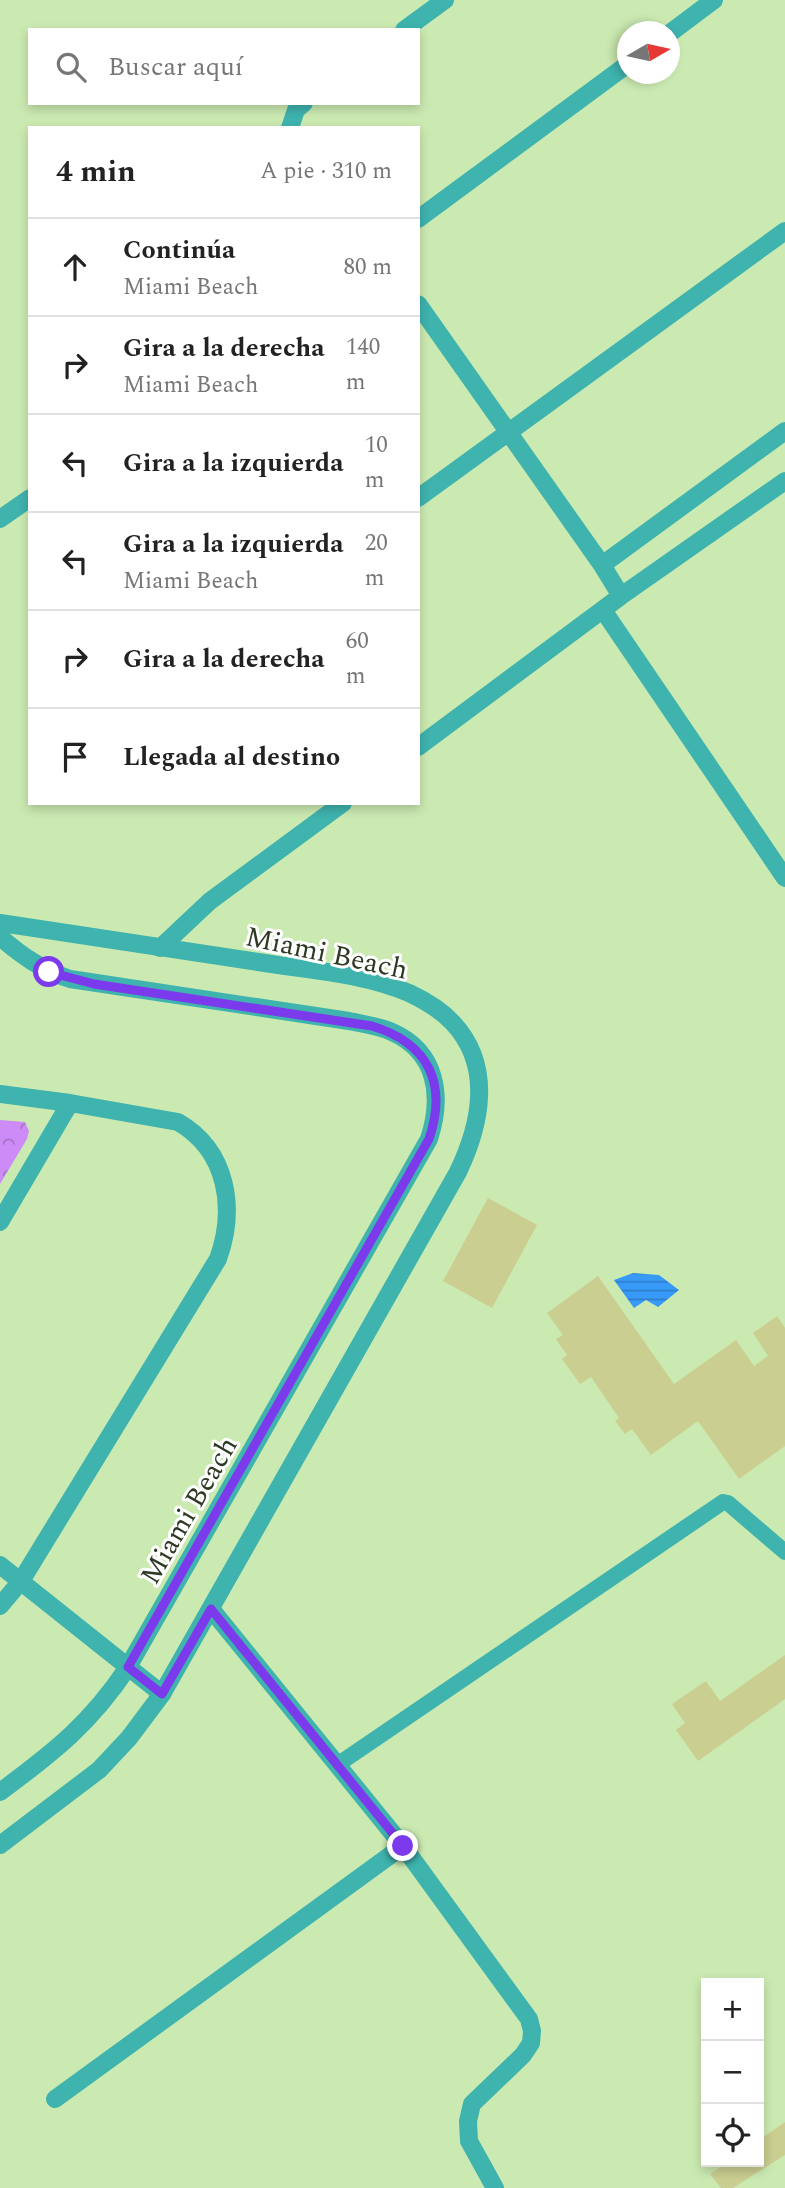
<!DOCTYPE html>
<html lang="es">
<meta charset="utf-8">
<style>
body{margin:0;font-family:Spectral,serif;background:#f6f6f6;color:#222}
.controls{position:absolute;right:21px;bottom:21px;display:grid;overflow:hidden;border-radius:0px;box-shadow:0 4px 10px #0003}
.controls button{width:63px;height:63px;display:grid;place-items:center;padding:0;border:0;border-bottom:2px solid #e0e0e0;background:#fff;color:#222;font:35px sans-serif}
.compass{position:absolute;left:617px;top:21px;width:63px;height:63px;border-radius:50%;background:#fff;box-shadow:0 4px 10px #0003;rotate:81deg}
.stop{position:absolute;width:21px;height:21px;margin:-16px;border:5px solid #7c3aed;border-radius:50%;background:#fff}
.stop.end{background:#7c3aed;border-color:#fff;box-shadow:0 2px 7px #0008}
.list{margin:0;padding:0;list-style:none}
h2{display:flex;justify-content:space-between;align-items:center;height:91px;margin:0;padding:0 28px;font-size:30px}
h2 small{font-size:23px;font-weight:400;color:#767676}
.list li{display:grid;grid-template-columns:46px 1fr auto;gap:21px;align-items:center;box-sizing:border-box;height:98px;padding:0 28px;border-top:2px solid #e0e0e0}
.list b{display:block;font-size:26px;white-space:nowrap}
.list p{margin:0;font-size:23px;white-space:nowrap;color:#767676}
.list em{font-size:23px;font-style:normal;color:#767676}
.icon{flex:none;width:38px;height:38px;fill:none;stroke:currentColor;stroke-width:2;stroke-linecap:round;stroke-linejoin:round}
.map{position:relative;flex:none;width:785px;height:2188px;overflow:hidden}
.search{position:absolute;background:#fff;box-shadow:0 4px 10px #0003;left:28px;top:28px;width:392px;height:77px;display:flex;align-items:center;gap:18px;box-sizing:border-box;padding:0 24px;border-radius:0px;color:#767676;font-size:26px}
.panel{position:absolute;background:#fff;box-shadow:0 4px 10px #0003;left:28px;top:126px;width:392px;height:679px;border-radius:0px}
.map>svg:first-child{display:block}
.park{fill:url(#park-crowns)}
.water{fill:url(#water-rules)}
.building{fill:#cace90}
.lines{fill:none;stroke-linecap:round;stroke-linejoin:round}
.service{stroke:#3fb3ae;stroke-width:16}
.minor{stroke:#3fb3ae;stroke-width:18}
.tertiary{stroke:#3fb3ae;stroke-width:18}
.route{stroke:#7c3aed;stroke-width:9}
.labels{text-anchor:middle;stroke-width:6;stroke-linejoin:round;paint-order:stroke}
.street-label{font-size:28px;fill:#2e3a24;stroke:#fff}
</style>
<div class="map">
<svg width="785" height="2188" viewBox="0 0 785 2188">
<defs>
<pattern id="park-crowns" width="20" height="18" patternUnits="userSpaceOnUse" patternTransform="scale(1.75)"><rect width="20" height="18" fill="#cd8bf7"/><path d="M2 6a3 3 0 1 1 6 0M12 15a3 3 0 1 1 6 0" fill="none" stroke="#a773c8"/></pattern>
<pattern id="water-rules" width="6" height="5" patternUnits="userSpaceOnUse" patternTransform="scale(1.75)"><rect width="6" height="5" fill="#379af9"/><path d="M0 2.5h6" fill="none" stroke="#2f7fc9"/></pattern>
</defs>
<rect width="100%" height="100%" fill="#cbeab1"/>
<!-- park -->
<path class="park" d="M0,1120L25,1122L29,1131L27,1139L0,1184Z"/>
<!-- water -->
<path class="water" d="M633,1273L659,1275L679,1290L658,1307L646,1300L634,1308L614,1280Z"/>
<!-- building -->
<path class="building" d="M488,1198L537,1225L492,1308L443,1281Z
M598,1276L674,1384L736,1340L754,1366L768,1356L753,1333L777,1316L785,1328V1446L739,1479L698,1421L651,1455L632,1429L625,1434L615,1421L619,1418L591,1377L580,1384L562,1359L567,1355L556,1339L563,1335L547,1313Z
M785,1655V1699L698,1761L676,1730L685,1723L672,1704L706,1681L720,1701Z
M785,2122V2155L733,2188H721L710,2174L728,2162H759V2140Z"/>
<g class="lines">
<!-- service -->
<path class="service" d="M337,1765L723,1502L728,1503L785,1552"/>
<!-- minor -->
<path class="minor" d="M404,30L445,0
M670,33L714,0
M290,128L296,110L304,103
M418,219L628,64
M418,304L602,565L621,596
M418,498L785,231
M0,519L30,498
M602,565L785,431
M603,610L785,878
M418,747L621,596L785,481
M160,948L210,901L343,803
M0,1094L70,1103L178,1122C228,1151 236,1209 218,1259L21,1581L0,1606
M0,1222L70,1103
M0,1565L162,1694
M211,1609L403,1846L529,2019L532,2031L531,2043L523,2055L472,2104L468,2121L469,2141L495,2188
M55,2099L403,1846"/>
<!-- tertiary -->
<path class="tertiary" d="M0,923C86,936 172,949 258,962C307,970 362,973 409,993C424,1000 441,1010 453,1023C493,1066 481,1124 458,1172L162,1694L129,1738L99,1770L0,1845
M0,937C22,956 42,970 70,979L349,1021C363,1024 379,1026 392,1032C437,1052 443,1096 429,1139L128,1667C90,1724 54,1752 0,1792"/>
</g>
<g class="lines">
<!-- route -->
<path class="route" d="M49,972L94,984L372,1026C428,1043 448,1083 429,1139L128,1667L162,1694L211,1609L403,1846"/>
</g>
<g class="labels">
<!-- street labels -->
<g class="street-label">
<text transform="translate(327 952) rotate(12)" y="10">Miami Beach</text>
<text transform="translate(188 1510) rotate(-60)" y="10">Miami Beach</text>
</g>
</g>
</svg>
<div class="controls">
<button>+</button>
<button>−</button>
<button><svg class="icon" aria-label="locate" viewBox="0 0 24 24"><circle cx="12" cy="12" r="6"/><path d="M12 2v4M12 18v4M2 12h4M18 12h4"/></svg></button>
</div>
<svg class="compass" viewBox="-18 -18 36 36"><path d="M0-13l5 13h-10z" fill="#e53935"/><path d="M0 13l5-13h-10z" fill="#767676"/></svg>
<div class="stop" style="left:49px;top:972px"></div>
<div class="stop end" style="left:403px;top:1846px"></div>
<div class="search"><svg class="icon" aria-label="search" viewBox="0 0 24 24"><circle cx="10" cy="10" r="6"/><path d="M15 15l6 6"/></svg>Buscar aquí</div>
<section class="panel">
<h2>4 min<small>A pie · 310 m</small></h2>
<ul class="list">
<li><svg class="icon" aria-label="ahead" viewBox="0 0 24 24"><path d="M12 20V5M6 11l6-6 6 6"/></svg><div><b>Continúa</b><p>Miami Beach</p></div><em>80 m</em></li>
<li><svg class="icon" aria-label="right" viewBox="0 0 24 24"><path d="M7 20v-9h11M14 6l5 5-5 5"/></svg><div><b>Gira a la derecha</b><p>Miami Beach</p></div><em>140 m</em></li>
<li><svg class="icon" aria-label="left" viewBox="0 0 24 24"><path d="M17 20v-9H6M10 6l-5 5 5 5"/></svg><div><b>Gira a la izquierda</b></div><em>10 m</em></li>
<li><svg class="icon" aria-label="left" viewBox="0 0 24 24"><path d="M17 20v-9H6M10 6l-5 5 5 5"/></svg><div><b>Gira a la izquierda</b><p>Miami Beach</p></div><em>20 m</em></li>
<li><svg class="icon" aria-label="right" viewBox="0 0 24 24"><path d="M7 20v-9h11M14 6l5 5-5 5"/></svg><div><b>Gira a la derecha</b></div><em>60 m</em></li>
<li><svg class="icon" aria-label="arrive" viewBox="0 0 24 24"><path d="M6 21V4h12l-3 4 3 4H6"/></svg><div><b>Llegada al destino</b></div></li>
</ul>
</section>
</div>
